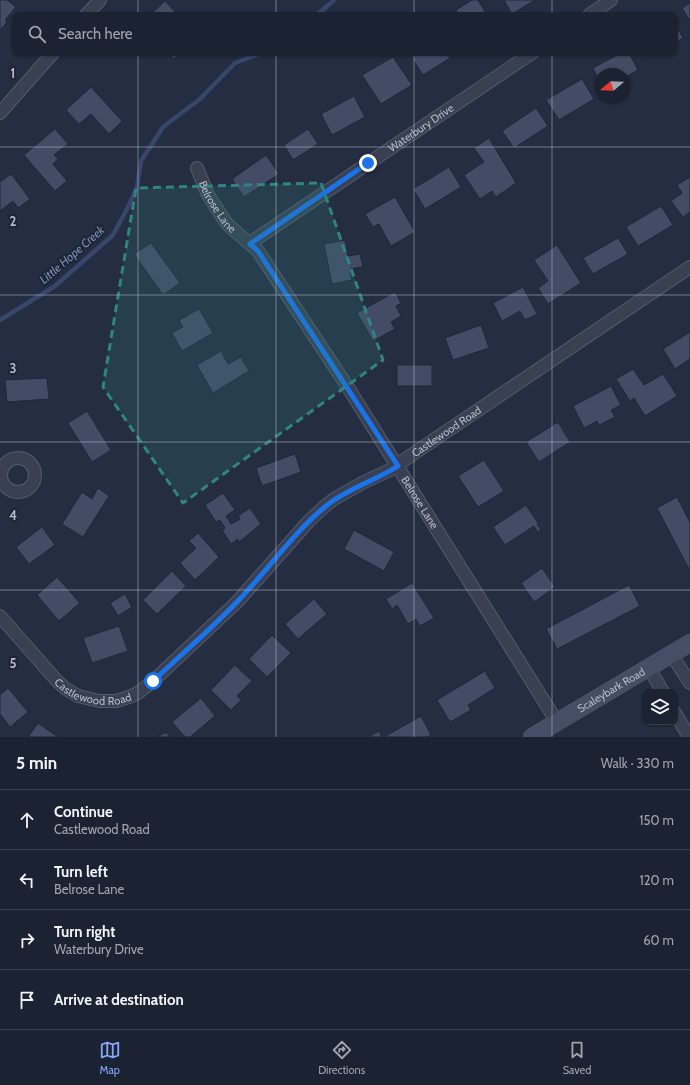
<!DOCTYPE html>
<meta charset="utf-8">
<style>
body{margin:0;font-family:Cabin,sans-serif;background:#242a3a;color:#f1f3f6}
.controls{position:absolute;right:12px;bottom:12px;display:grid;overflow:hidden;border-radius:8px;box-shadow:0 1px 3px #0004}
.controls button{width:36px;height:36px;display:grid;place-items:center;padding:0;border:0;border-bottom:1px solid #393f4d;background:#1b2232;color:#f1f3f6;font:20px sans-serif}
.compass{position:absolute;left:594px;top:68px;width:36px;height:36px;border-radius:50%;background:#1b2232;box-shadow:0 1px 3px #0004;rotate:251deg}
.stop{position:absolute;width:12px;height:12px;margin:-9px;border:3px solid #1a73e8;border-radius:50%;background:#fff}
.stop.end{background:#1a73e8;border-color:#fff;box-shadow:0 1px 4px #0008}
.list{margin:0;padding:0;list-style:none}
h2{display:flex;justify-content:space-between;align-items:center;height:52px;margin:0;padding:0 16px;font-size:17px}
h2 small{font-size:13px;font-weight:400;color:#a0a4ac}
.list li{display:grid;grid-template-columns:26px 1fr auto;gap:12px;align-items:center;box-sizing:border-box;height:60px;padding:0 16px;border-top:1px solid #393f4d}
.list b{display:block;font-size:15px;white-space:nowrap}
.list p{margin:0;font-size:13px;white-space:nowrap;color:#a0a4ac}
.list em{font-size:13px;font-style:normal;color:#a0a4ac}
.icon{flex:none;width:22px;height:22px;fill:none;stroke:currentColor;stroke-width:2;stroke-linecap:round;stroke-linejoin:round}
.map{position:relative;flex:none;width:690px;height:737px;overflow:hidden}
.search{position:absolute;background:#1b2232;box-shadow:0 1px 3px #0004;left:12px;right:12px;top:12px;height:44px;display:flex;align-items:center;gap:10px;box-sizing:border-box;padding:0 14px;border-radius:8px;color:#a0a4ac;font-size:15px}
.sheet{height:292px;background:#1b2232}
nav{display:flex;justify-content:space-around;align-items:center;box-sizing:border-box;height:56px;border-top:1px solid #393f4d;background:#1b2232;font-size:11px;color:#a0a4ac}
nav a{display:grid;justify-items:center;gap:2px}
nav .on{color:#88a7fe}
.map>svg:first-child{display:block}
.lines{fill:none;stroke-linecap:round;stroke-linejoin:round}
.stream{stroke:#37466a;stroke-width:4.5}
.building{fill:#434c64;stroke:#1f2739}
.street-casing{stroke:#535b6c;stroke-width:14}
.secondary-casing{stroke:#535b6c;stroke-width:18}
.street{stroke:#384051;stroke-width:12}
.secondary{stroke:#464e65;stroke-width:17}
.route{stroke:#1a73e8;stroke-width:5}
.marked{fill:#308481;fill-opacity:0.2;stroke:#308481;stroke-width:3;stroke-dasharray:8 5;stroke-linejoin:round}
.grid{fill:none;stroke:#b5bbcc;stroke-width:1;stroke-opacity:0.55}
.labels{text-anchor:middle;stroke-width:4;stroke-linejoin:round;paint-order:stroke}
.street-label{font-size:11px;fill:#b5bbcc;stroke:#1d2537}
.water-label{font-size:12px;font-style:italic;fill:#7b8db5;stroke:#1d2537}
.grid-label{font-size:13px;text-anchor:middle;font-weight:bold;fill:#b5bbcc;stroke:#1d2537;stroke-width:4;stroke-linejoin:round;paint-order:stroke}
</style>
<div class="map">
<svg width="690" height="737" viewBox="0 0 690 737">
<rect width="100%" height="100%" fill="#242d42"/>
<g class="lines">
<!-- stream -->
<path class="stream" d="M317,15L334,0
M0,320L55,286L113,235L128,207L137,187L141,161L163,127L200,99L235,63L262,53"/>
</g>
<!-- building -->
<path class="building" d="M0,0H7L16,7L5,20L7,22L0,30Z
M472,0H478L487,15H459L456,10Z
M504,0H535L512,14Z
M165,1L178,15H150Z
M690,3V21L682,8Z
M675,24L683,38L675,43Z
M168,53H179L174,59Z
M420,53H447L450,58L423,75L412,58Z
M621,53H629L638,70L624,78V74H600V82L593,68Z
M644,53H657L647,58Z
M393,57L412,85L381,104L362,75Z
M582,79L594,99L559,120L546,100Z
M91,87L122,121L109,134L91,114L79,124L66,110Z
M354,96L365,117L332,135L321,114Z
M536,108L548,126L514,148L502,131Z
M55,129L68,144L54,155L58,159L53,164L67,181L55,191L24,155Z
M308,129L318,144L293,160L284,145Z
M489,138L516,183L496,197L492,191L480,199L464,175L484,162L474,148Z
M266,155L279,174L244,197L232,179Z
M449,167L461,187L425,209L413,189Z
M11,174L30,199L18,208L13,201L0,211V182Z
M690,177V212L683,217L671,201L682,193L677,185Z
M395,197L415,232L391,246L379,224L373,227L365,214Z
M661,206L673,225L638,246L626,227Z
M618,238L628,254L593,274L583,258Z
M345,240L348,256L360,254L363,267L350,269L352,280L332,284L324,244Z
M151,243L180,283L163,295L134,254Z
M557,245L581,283L548,304L538,288L548,281L534,260Z
M523,287L537,314L525,320L520,311L502,321L493,303Z
M395,292L401,303L396,306L401,316L391,322L395,329L373,341L357,313Z
M199,309L213,333L182,351L172,333L183,327L179,320Z
M481,325L489,348L453,360L445,338Z
M690,332V359L675,369L663,349Z
M221,351L228,364L241,357L249,371L213,393L197,365Z
M397,365H432V386H397Z
M633,369L644,385L663,374L677,396L645,416L634,398L630,401L616,379Z
M47,378L49,399L7,402L5,380Z
M611,386L621,405L611,410L615,417L599,425L597,421L584,428L573,406Z
M87,411L111,450L92,462L68,423Z
M558,422L570,442L539,462L526,442Z
M295,454L301,472L262,486L256,468Z
M484,460L504,491L478,507L458,476Z
M98,488L109,496L83,537L62,524L82,492L92,499Z
M223,493L235,510L226,516L231,524L240,519L238,516L250,508L261,524L239,542L238,539L231,544L222,530L225,528L220,520L216,522L205,505Z
M677,497L690,522V571L657,508Z
M526,505L538,523L537,524L541,530L538,532L534,526L505,545L493,527Z
M42,527L55,545L29,564L16,547Z
M354,530L394,552L384,571L344,549Z
M198,533L219,557L195,580L180,563L196,548L189,541Z
M542,568L555,587L534,602L521,583Z
M172,571L186,586L157,614L143,600Z
M57,577L80,603L59,621L37,595Z
M412,583L434,618L420,626L416,619L408,624L397,605L392,609L386,599Z
M629,585L640,606L557,649L546,629Z
M125,594L132,607L118,616L110,603Z
M314,599L327,614L298,639L285,624Z
M119,626L128,651L92,663L83,638Z
M272,635L291,653L267,677L249,659Z
M235,665L252,681L237,696L241,700L231,710L211,690Z
M485,671L495,688L468,705L471,710L450,722L437,700Z
M8,688L28,712L10,727L1,715L0,716V695Z
M201,698L215,716L190,737H185L172,722Z
M421,716L431,735L427,737H384Z
M38,723L58,737H28Z
M379,731L382,737H371L370,736Z
M167,732L169,737H156Z"/>
<g class="lines">
<defs>
<g id="street">
<path d="M86,15L100,0"/>
<path d="M589,15L611,0"/>
<path d="M0,113L53,53"/>
<path id="s1" d="M197,168L208,195L227,224L258,251L349,389L557,722"/>
<path id="s2" d="M250,243L532,53"/>
<circle cx="18" cy="475" r="17"/>
<path id="s3" d="M0,616L57,681L66,689L78,696L99,701H116L129,697L138,693L153,681L237,602L309,521L325,506L334,499L364,482L390,470L413,454L690,267"/>
<path d="M671,654L690,683"/>
<path d="M649,668L663,692"/>
<path d="M675,713L689,737"/>
</g>
<g id="secondary">
<path id="s4" d="M532,737L690,643"/>
</g>
</defs>
<!-- street casing -->
<use href="#street" class="street-casing"/>
<!-- secondary casing -->
<use href="#secondary" class="secondary-casing"/>
<!-- street -->
<use href="#street" class="street"/>
<!-- secondary -->
<use href="#secondary" class="secondary"/>
</g>
<g class="lines">
<!-- route -->
<path class="route" d="M153,681C181,655 211,629 237,602C267,571 293,533 326,506C348,488 375,481 398,466L258,251L250,244L368,163"/>
</g>
<!-- marked area -->
<path class="marked" d="M321,183L383,360L183,503L103,387L136,188Z"/>
<!-- grid -->
<path class="grid" d="M138,0V15M276,0V15M414,0V15M552,0V15M138,53V737M276,53V737M414,53V737M552,53V737M0,147H690M0,295H690M0,442H690M0,590H690"/>
<g class="labels">
<!-- street labels -->
<g class="street-label">
<text dy="4" stroke="none"><textPath href="#s2" startOffset="206">Waterbury Drive</textPath></text>
<text dy="4" stroke="none"><textPath href="#s1" startOffset="44">Belrose Lane</textPath></text>
<text dy="4" stroke="none"><textPath href="#s3" startOffset="582">Castlewood Road</textPath></text>
<text dy="4" stroke="none"><textPath href="#s1" startOffset="404">Belrose Lane</textPath></text>
<text dy="4" stroke="none"><textPath href="#s3" startOffset="126">Castlewood Road</textPath></text>
<text dy="4" stroke="none"><textPath href="#s4" startOffset="92">Scaleybark Road</textPath></text>
</g>
<!-- water labels -->
<g class="water-label">
<text transform="translate(72 255) rotate(-41)" y="4">Little Hope Creek</text>
</g>
</g>
<g class="grid-label">
<text x="13" y="78">1</text>
<text x="13" y="226">2</text>
<text x="13" y="373">3</text>
<text x="13" y="520">4</text>
<text x="13" y="668">5</text>
</g>
</svg>
<div class="controls">
<button><svg class="icon" aria-label="layers" viewBox="0 0 24 24"><path d="M12 4l9 5-9 5-9-5zM3 14l9 5 9-5"/></svg></button>
</div>
<svg class="compass" viewBox="-18 -18 36 36"><path d="M0-13l5 13h-10z" fill="#e53935"/><path d="M0 13l5-13h-10z" fill="#a0a4ac"/></svg>
<div class="stop" style="left:153px;top:681px"></div>
<div class="stop end" style="left:368px;top:163px"></div>
<div class="search"><svg class="icon" aria-label="search" viewBox="0 0 24 24"><circle cx="10" cy="10" r="6"/><path d="M15 15l6 6"/></svg>Search here</div>
</div>
<section class="sheet">
<h2>5 min<small>Walk · 330 m</small></h2>
<ul class="list">
<li><svg class="icon" aria-label="ahead" viewBox="0 0 24 24"><path d="M12 20V5M6 11l6-6 6 6"/></svg><div><b>Continue</b><p>Castlewood Road</p></div><em>150 m</em></li>
<li><svg class="icon" aria-label="left" viewBox="0 0 24 24"><path d="M17 20v-9H6M10 6l-5 5 5 5"/></svg><div><b>Turn left</b><p>Belrose Lane</p></div><em>120 m</em></li>
<li><svg class="icon" aria-label="right" viewBox="0 0 24 24"><path d="M7 20v-9h11M14 6l5 5-5 5"/></svg><div><b>Turn right</b><p>Waterbury Drive</p></div><em>60 m</em></li>
<li><svg class="icon" aria-label="arrive" viewBox="0 0 24 24"><path d="M6 21V4h12l-3 4 3 4H6"/></svg><div><b>Arrive at destination</b></div></li>
</ul>
</section>
<nav>
<a class="on"><svg class="icon" aria-label="map" viewBox="0 0 24 24"><path d="M3 6l6-2 6 2 6-2v14l-6 2-6-2-6 2zM9 4v14M15 6v14"/></svg>Map</a>
<a><svg class="icon" aria-label="directions" viewBox="0 0 24 24"><path d="M12 3l9 9-9 9-9-9zM9 14v-3h6M13 9l2 2-2 2"/></svg>Directions</a>
<a><svg class="icon" aria-label="saved" viewBox="0 0 24 24"><path d="M7 4h10v16l-5-4-5 4z"/></svg>Saved</a>
</nav>
